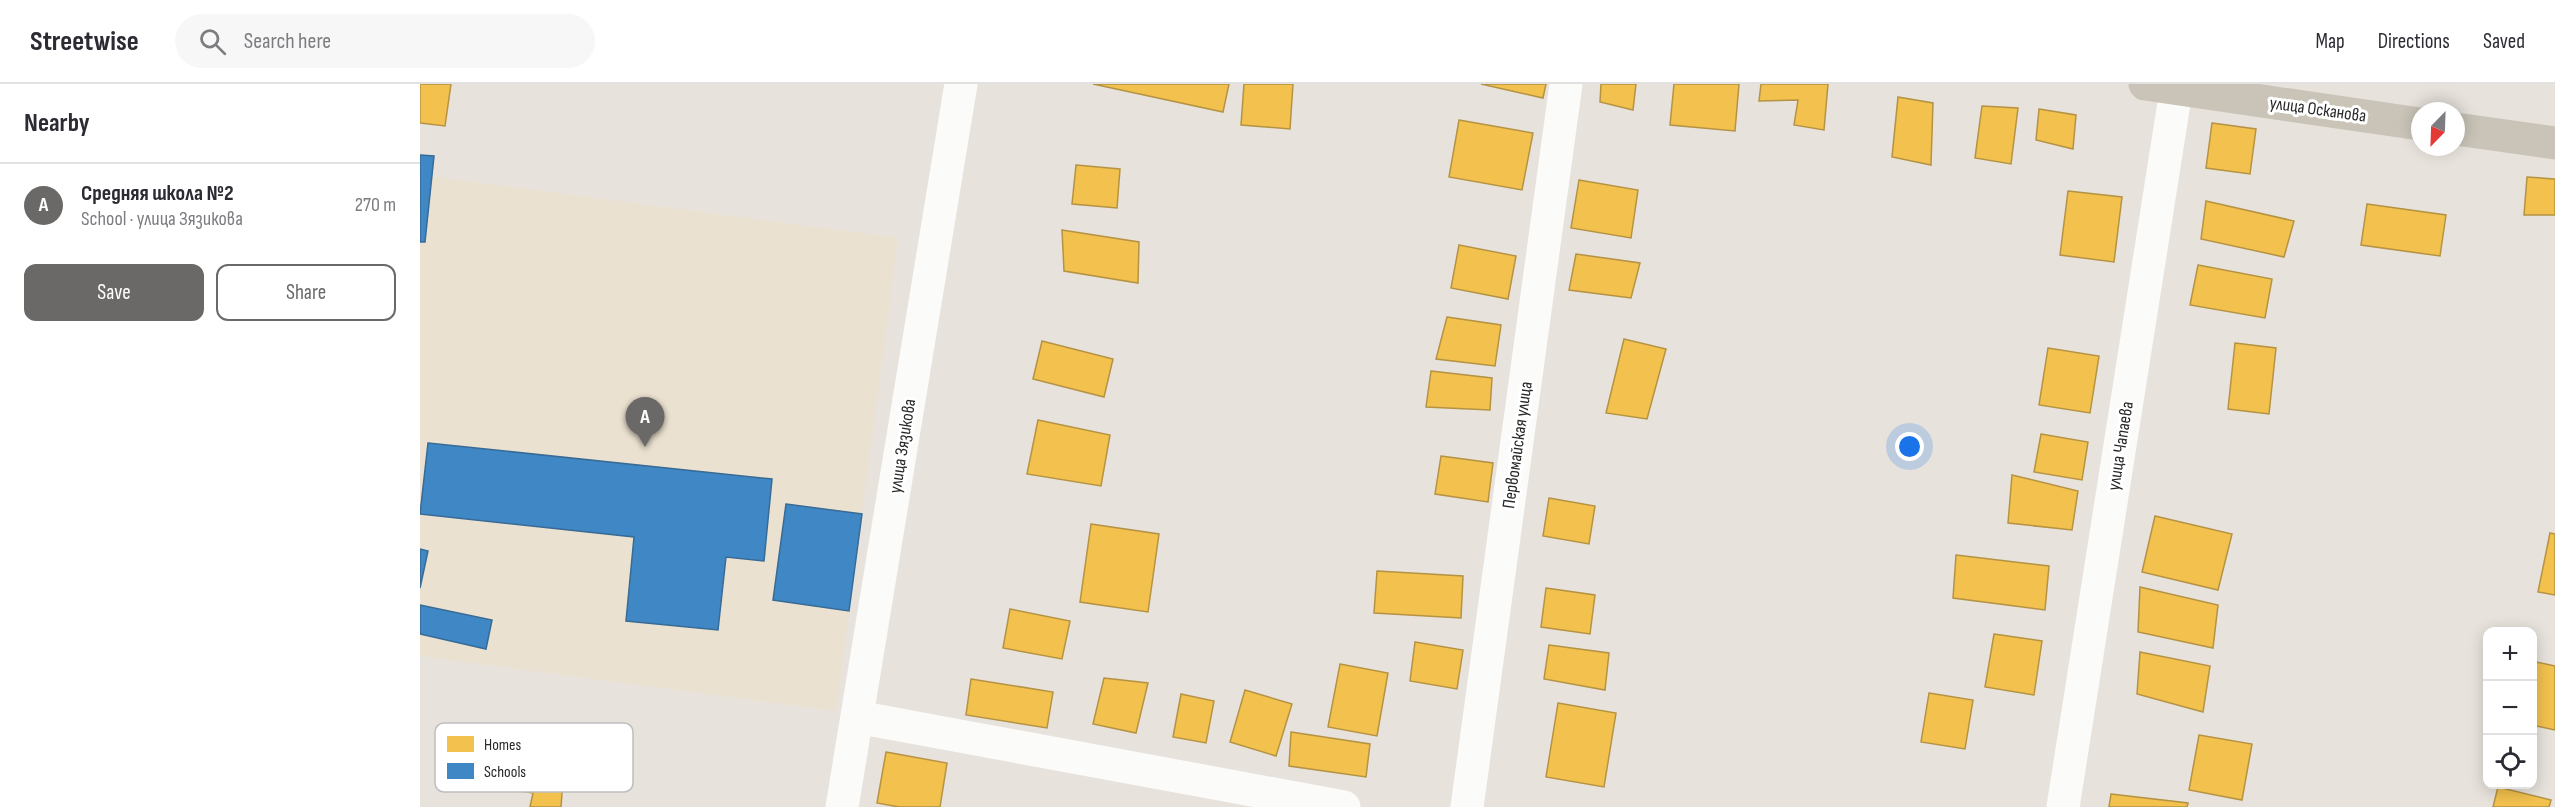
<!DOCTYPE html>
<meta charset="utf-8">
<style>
body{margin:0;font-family:"Sofia Sans Condensed",sans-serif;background:#f7f7f7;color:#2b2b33}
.controls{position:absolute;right:18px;bottom:18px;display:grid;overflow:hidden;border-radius:12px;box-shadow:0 3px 15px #0003}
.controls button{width:54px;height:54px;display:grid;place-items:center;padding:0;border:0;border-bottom:2px solid #e1e1e2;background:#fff;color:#2b2b33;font:30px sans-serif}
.compass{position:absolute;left:1991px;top:18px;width:54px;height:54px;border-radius:50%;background:#fff;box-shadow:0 3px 15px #0003;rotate:203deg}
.you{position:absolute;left:1490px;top:363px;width:21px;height:21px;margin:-15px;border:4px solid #fff;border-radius:50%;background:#1a73e8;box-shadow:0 0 0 9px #1a73e833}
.badge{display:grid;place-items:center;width:39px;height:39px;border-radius:50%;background:#6b6967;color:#fff;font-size:20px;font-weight:700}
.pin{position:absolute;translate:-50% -50px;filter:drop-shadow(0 2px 3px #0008)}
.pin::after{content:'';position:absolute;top:32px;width:21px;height:18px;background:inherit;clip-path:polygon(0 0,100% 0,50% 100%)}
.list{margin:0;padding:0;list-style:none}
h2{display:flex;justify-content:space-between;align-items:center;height:78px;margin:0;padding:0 24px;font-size:26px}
h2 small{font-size:20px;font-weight:400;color:#7c7c81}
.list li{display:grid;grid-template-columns:39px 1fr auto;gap:18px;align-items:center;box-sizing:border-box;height:84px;padding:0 24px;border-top:2px solid #e1e1e2}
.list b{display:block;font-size:22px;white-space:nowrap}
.list p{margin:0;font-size:20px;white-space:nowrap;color:#7c7c81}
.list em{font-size:20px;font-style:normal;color:#7c7c81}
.actions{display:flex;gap:12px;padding:18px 24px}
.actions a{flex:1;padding:14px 0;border:2px solid #6b6967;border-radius:12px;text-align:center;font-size:21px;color:#6b6967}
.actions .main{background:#6b6967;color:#fff}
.icon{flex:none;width:33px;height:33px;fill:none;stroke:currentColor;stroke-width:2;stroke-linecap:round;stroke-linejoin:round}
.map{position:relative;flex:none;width:2135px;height:723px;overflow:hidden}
header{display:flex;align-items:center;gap:36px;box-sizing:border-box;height:84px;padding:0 30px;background:#fff;border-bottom:2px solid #e1e1e2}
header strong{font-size:28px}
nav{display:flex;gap:33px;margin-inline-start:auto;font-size:21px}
.search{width:420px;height:54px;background:#f7f7f7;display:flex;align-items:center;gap:15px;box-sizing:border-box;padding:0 21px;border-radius:33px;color:#7c7c81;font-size:22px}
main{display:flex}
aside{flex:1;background:#fff}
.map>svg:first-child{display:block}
.education{fill:#ebe1d0}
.homes{fill:#f2c14e;stroke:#b59343;stroke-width:1.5}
.schools{fill:#3f88c5;stroke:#386b96;stroke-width:1.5}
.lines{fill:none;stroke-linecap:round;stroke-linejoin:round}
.minor{stroke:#fbfbfa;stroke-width:33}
.major{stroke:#c9c4b7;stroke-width:33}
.labels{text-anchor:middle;stroke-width:6;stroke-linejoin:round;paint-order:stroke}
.street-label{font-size:18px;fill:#282828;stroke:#fff}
.key{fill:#fff;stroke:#bebebe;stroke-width:1.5}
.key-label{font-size:16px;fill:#282828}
</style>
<header>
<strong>Streetwise</strong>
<div class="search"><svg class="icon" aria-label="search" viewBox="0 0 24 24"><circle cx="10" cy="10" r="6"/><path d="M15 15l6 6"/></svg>Search here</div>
<nav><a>Map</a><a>Directions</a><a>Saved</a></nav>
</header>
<main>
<aside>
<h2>Nearby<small></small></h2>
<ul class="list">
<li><span class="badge">A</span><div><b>Средняя школа №2</b><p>School · улица Зязикова</p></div><em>270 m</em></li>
</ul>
<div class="actions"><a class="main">Save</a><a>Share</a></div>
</aside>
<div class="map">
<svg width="2135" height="723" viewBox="0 0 2135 723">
<rect width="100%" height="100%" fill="#e7e2dc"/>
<!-- education -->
<path class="education" d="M0,91L478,154L416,627L0,572Z"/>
<!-- homes -->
<path class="homes" d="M0,0H31L25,42L0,39Z
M673,0H809L803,28Z
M824,0H873L870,45L821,41Z
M1061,0H1126L1123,14Z
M1181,0H1216L1213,26L1180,18Z
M1254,0H1319L1315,47L1250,41Z
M1341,0H1408L1404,46L1374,41L1378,16L1339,17Z
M1478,13L1513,19L1511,81L1472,73Z
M1562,22L1598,24L1591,80L1555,74Z
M1619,25L1656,31L1653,65L1616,56Z
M1039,36L1113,49L1102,106L1029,93Z
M1792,39L1836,45L1830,90L1786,84Z
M656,81L700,85L697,124L652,120Z
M2107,93L2135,95V131H2104Z
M1159,96L1218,106L1211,154L1151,144Z
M1648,107L1702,113L1694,178L1640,171Z
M1786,117L1874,137L1864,173L1781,155Z
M1947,120L2026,131L2020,172L1941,161Z
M642,146L719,158L718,199L644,187Z
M1039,161L1096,172L1088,215L1031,204Z
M1156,170L1220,179L1211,214L1149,206Z
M1778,181L1852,195L1845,234L1770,221Z
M1027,233L1081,241L1075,282L1016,275Z
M1204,255L1246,265L1227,335L1186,329Z
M622,257L693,275L684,313L613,295Z
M1815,259L1856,264L1849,330L1808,325Z
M1628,264L1679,272L1670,329L1619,321Z
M1011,287L1072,294L1070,326L1006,323Z
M618,336L690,351L681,402L607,390Z
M1621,350L1668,358L1662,396L1614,388Z
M1021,372L1073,379L1068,418L1015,410Z
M1592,391L1658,407L1652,446L1588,439Z
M1129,414L1175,422L1169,460L1123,452Z
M1735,432L1812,450L1798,506L1722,488Z
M671,440L739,450L728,528L660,518Z
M2130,449L2135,450V511L2118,508Z
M1536,471L1629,482L1625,526L1533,514Z
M957,487L1043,492L1041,534L954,529Z
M1720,503L1798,521L1793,564L1718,548Z
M1126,504L1175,511L1170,550L1121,543Z
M590,525L650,537L642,575L583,564Z
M1574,550L1622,557L1614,611L1565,603Z
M995,558L1043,566L1037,605L990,597Z
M1129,561L1189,569L1185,606L1124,595Z
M1720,568L1790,582L1783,628L1717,610Z
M2112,577L2135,582V646L2112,641Z
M920,580L968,589L957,652L908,643Z
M684,594L728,599L716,649L673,640Z
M551,595L633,608L627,644L546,631Z
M825,606L872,620L856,672L810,658Z
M1509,609L1553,616L1545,665L1501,658Z
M761,610L794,617L786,659L753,653Z
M1138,619L1196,629L1184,703L1126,693Z
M871,648L950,660L946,693L869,682Z
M1779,651L1832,660L1822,716L1769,706Z
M466,668L527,679L520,723H479L457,719Z
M45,669L144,681L141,723H110L113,709L38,697Z
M2078,703L2131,716L2129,723H2073Z
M1691,710L1768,719L1767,723H1689Z"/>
<!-- schools -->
<path class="schools" d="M0,71L14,72L5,158H0Z
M8,359L352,395L344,477L306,473L298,546L206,537L214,453L0,430Z
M366,420L442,430L429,527L353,516Z
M0,465L8,467L0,504Z
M0,521L72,536L66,565L0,550Z"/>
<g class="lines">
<!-- minor -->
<path class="minor" d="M437,633L924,723
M422,723L541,0
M1047,723L1146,0
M1643,723L1757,0"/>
<!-- major -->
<path class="major" d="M1725,0L2000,40
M2036,45L2135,59"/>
</g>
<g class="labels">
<!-- street labels -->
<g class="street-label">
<text transform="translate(1898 25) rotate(8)" y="6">улица Осканова</text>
<text transform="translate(1097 361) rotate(-82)" y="6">Первомайская улица</text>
<text transform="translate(482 362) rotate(-81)" y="6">улица Зязикова</text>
<text transform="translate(1700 362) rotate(-81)" y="6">улица Чапаева</text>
</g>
</g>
<!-- legend -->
<rect x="15" y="639" width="198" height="69" rx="9" class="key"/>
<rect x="27" y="652" width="27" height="16" fill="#f2c14e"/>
<rect x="27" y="679" width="27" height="16" fill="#3f88c5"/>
<g class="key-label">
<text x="64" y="666">Homes</text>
<text x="64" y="693">Schools</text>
</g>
</svg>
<div class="controls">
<button>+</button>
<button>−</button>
<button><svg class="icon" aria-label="locate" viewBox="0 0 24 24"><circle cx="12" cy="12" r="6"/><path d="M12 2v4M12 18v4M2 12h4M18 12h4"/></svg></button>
</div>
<svg class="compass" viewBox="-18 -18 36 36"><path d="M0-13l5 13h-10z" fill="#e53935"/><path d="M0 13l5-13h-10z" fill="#7c7c81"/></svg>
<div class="you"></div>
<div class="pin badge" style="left:225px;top:363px">A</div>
</div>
</main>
